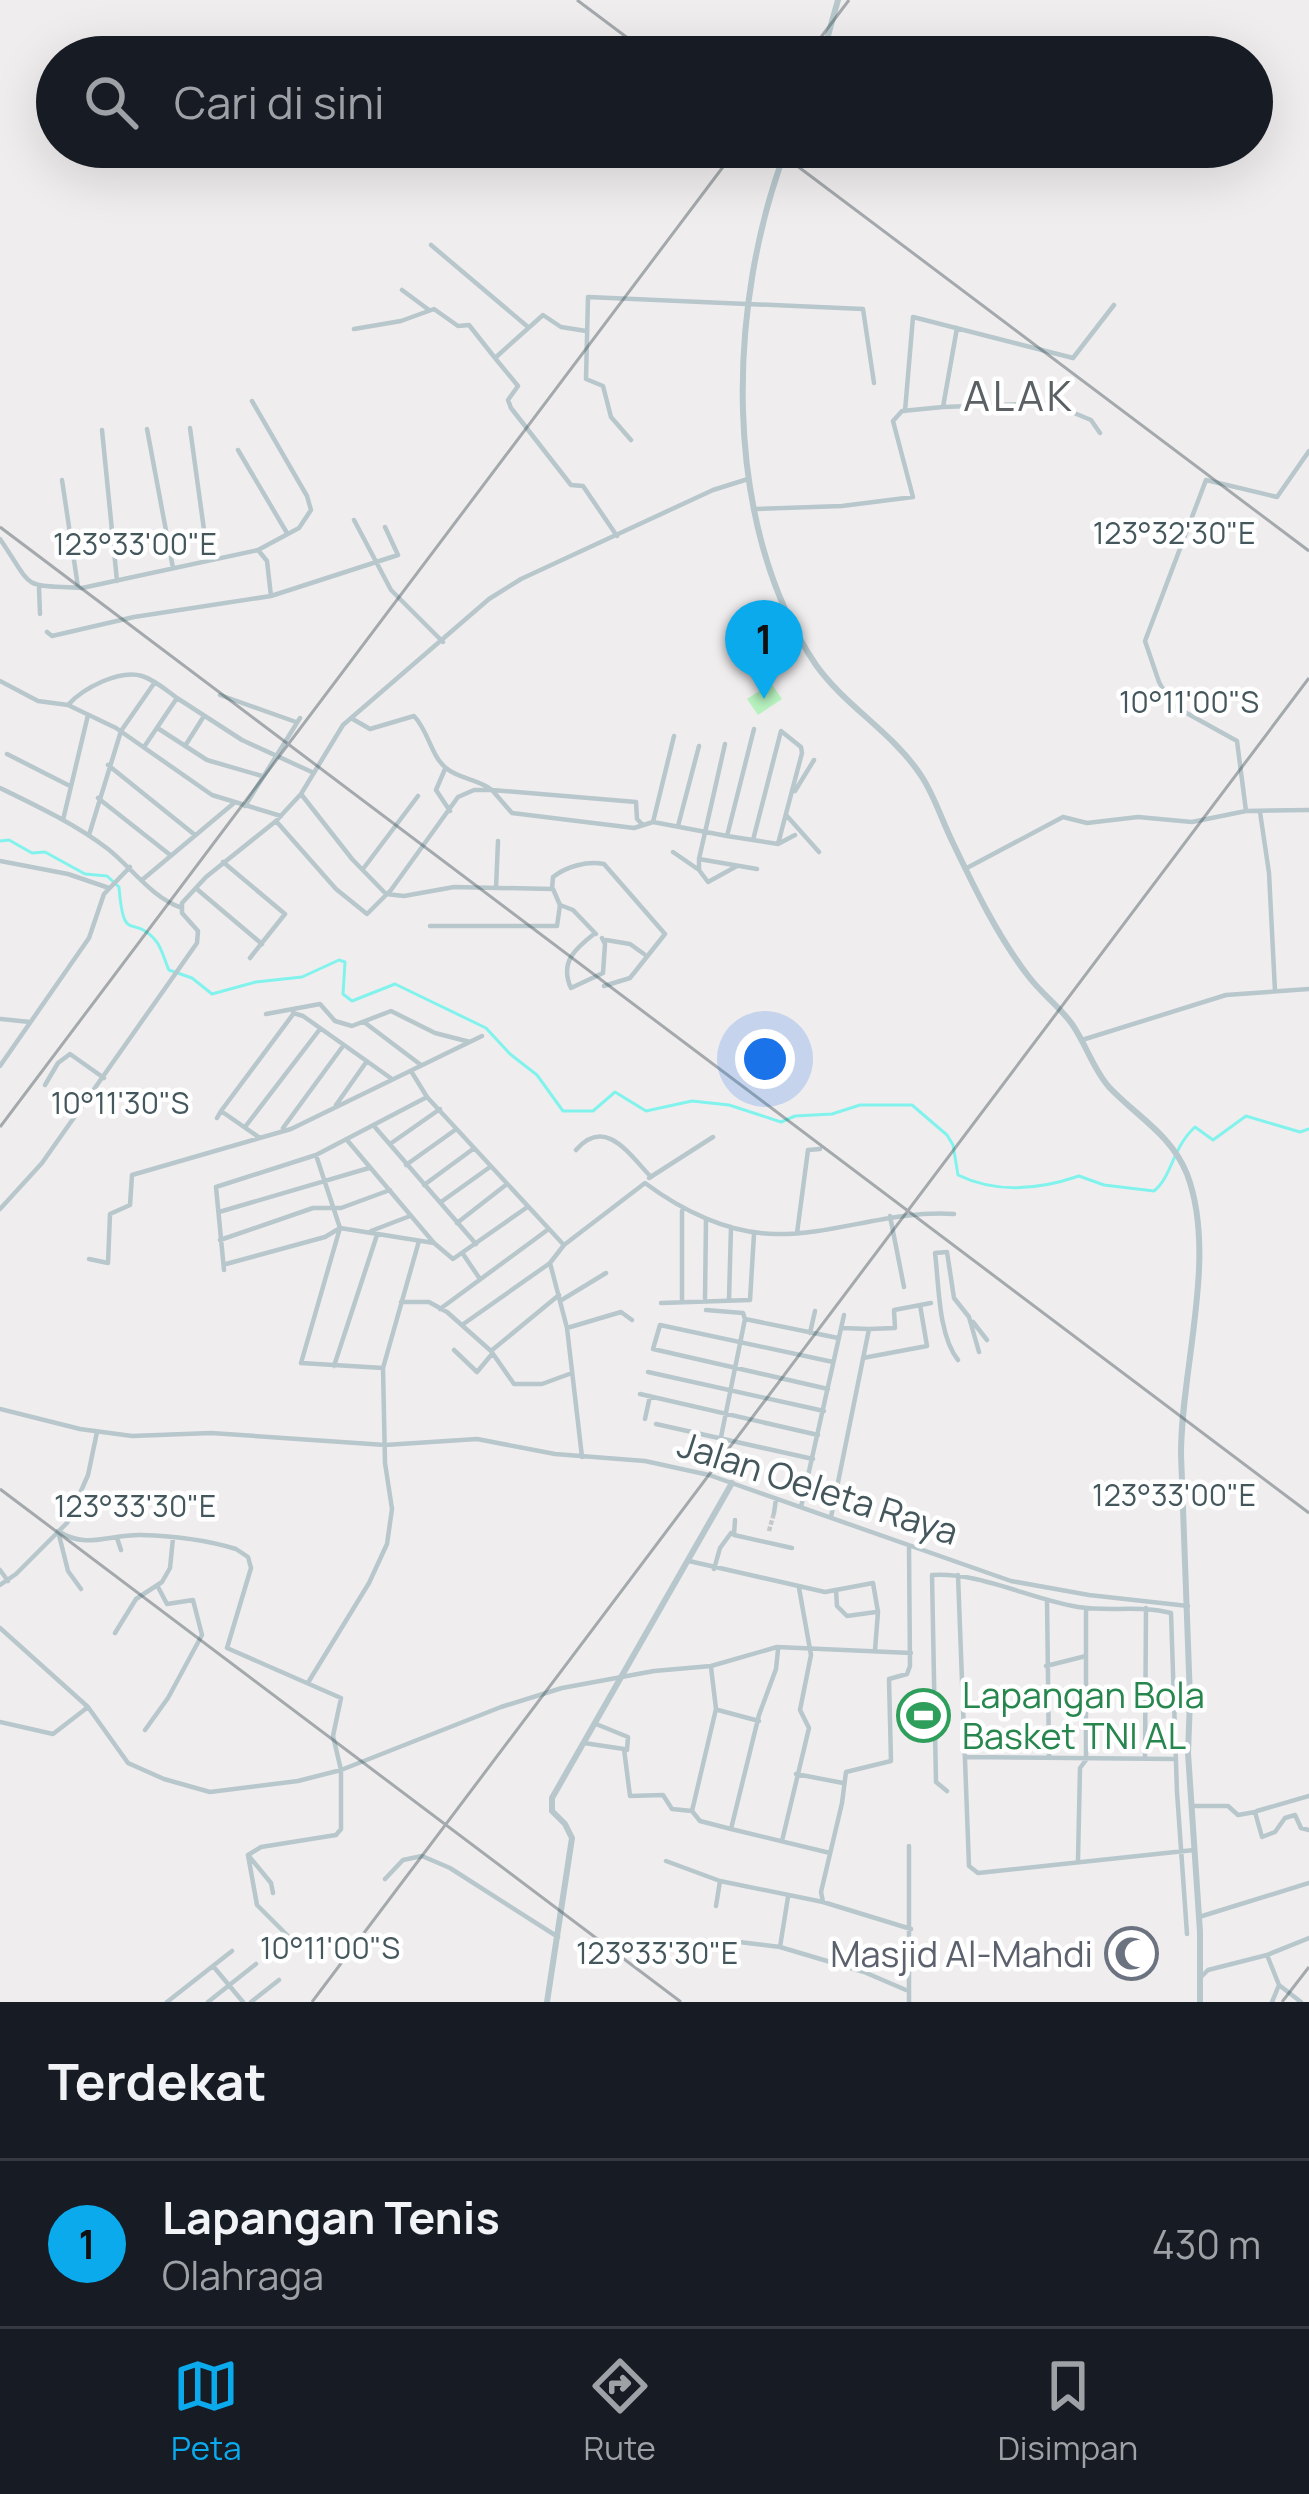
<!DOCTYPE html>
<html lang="id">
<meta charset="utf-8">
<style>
body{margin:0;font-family:Manrope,sans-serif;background:#20242c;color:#f1f3f6}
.you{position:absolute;left:765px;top:1059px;width:42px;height:42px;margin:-30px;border:9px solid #fff;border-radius:50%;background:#1a73e8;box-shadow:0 0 0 18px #1a73e833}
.badge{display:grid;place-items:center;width:78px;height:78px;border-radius:50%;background:#0aaaed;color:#111;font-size:39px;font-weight:700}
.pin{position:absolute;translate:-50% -99px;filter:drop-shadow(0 3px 6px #0008)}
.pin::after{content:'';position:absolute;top:63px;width:42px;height:36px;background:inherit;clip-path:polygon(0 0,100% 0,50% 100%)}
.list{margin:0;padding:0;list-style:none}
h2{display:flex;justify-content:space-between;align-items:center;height:156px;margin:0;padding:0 48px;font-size:51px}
h2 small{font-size:39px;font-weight:400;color:#9ea1a6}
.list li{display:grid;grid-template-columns:78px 1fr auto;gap:36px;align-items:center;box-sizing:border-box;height:168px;padding:0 48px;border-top:3px solid #363941}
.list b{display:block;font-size:45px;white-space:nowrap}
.list p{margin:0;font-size:39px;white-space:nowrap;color:#9ea1a6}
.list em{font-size:39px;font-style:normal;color:#9ea1a6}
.icon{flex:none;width:66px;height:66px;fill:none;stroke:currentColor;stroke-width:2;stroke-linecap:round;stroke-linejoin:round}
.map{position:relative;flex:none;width:1309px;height:2002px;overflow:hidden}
.search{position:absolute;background:#171b24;box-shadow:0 12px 48px #0002;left:36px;right:36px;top:36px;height:132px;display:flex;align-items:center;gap:30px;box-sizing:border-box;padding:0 42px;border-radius:66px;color:#9ea1a6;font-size:45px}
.sheet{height:324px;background:#171b24}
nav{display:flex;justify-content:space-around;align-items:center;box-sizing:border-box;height:168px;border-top:3px solid #363941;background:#171b24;font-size:33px;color:#9ea1a6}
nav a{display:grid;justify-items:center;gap:6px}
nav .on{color:#0aaaed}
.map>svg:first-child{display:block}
.green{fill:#b7f2bf}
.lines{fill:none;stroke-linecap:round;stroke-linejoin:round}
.stream{stroke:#81f3ec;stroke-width:3}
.minor-tunnel{stroke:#c5c8ca;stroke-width:4.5;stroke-dasharray:4.5 2;stroke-linecap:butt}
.minor{stroke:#b7c7cc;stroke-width:4.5}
.tertiary{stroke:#b7c7cc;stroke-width:6}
.ticks{fill:none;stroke:#44575c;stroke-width:3;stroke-opacity:0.45}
.labels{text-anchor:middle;stroke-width:9;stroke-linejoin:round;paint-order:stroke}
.street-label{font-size:36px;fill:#44575c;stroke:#fff}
.leisure-label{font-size:36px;fill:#27864d;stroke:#fff;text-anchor:start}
.worship-label{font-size:36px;fill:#5b616d;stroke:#fff;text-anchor:end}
.quarter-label{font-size:42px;letter-spacing:3px;fill:#5a6063;stroke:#fff}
.ticks-label{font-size:30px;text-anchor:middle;fill:#44575c;stroke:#fff;stroke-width:9;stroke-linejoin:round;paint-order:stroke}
</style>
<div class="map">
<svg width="1309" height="2002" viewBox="0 0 1309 2002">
<rect width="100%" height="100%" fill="#f0edee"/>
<!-- green -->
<path class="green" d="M771,683L782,699L758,715L747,699Z"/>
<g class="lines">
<!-- stream -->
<path class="stream" d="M0,841L9,840L32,853L45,852L85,874L107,876L119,887C124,947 132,912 156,941C162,948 165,962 169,970L192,978L212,994L256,982L302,977L339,960L345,962L343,994L352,1001L395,984L486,1028L510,1054L537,1075L563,1111H593L615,1092L646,1111L692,1101L729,1105L781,1122L795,1116L832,1114L860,1105H912L947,1135L953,1145L958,1175C997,1194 1041,1189 1079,1176L1104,1185L1154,1191C1172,1177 1172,1148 1195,1127L1213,1140L1246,1116L1300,1132L1309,1129"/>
<!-- minor-tunnel -->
<path class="minor-tunnel" d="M769,1531L774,1513"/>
<!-- minor -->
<path class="minor" d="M431,245L528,327
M402,290L429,310
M354,329L401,321L434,309L458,326L469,325L495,358L543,315L561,327L586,331
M495,358L518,386L508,400L511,408L571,485L583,486L617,536
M252,401L307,496L311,510L299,528L258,550
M943,407L1050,403L1091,420L1100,433
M905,411L913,317L1073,358L1114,305
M190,428L208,559
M147,429L173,568
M102,430L117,581
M631,440L611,417L603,386L586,379L588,297L863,309L874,383
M238,450L287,533
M62,480L78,587
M756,509L842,506L913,497L893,421L902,411L943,407L957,328
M354,520L391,590L443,642
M0,539C36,592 19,584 82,588L258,550L267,561L271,596L398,555L385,527
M39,588L40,614
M47,632L52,636L134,617L271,596
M0,681L38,701L68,705L116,728L212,795L281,816
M220,695L296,722
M68,705C83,688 120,669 142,676C155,680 166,690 177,698
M351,718L370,729L414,716C428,730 431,756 446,768C459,779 478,779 492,790L636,802L637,819L643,825
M159,729L207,760L262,776
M725,744L699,859L757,869
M185,746L204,716
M144,747L177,698L242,740L314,773
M7,754L68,785
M108,765L195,835
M445,769L436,790L450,811
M0,788C37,806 75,824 108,849C132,868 152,898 182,908
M795,791L814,760
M301,794L352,859L386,894L404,896L454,887L552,889
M98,798L169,854
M245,806L300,718
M1246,811L1237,741L1172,705L1159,682L1145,641L1206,480L1277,497L1309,451
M1260,812L1269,873L1275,991
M787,816L819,852
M63,820L88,715
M276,821L336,889L367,914L391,890L458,797L474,790H492L512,813L634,828L653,822L727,836L754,729
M653,822L674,736
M678,826L699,746
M89,835L121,731L155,682
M727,836L753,840L781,731L801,747L802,753L778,844
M753,840L778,844L795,835
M673,852L699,870
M699,859V870L708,882L737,866
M0,861L68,874L109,888
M223,862L285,914L250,958
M363,869L418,796
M965,869L1063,817L1087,823L1138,817L1192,822L1246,811L1309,810
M142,880L234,803
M496,888L498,841
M552,889L553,877C567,866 587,861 604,864L665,934L630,978L604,986
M198,890L262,944
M560,905L573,910L596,934
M430,926H557L560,905L553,889
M594,934C576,948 559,962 571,988L603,973L605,944L602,938
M606,940L630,944L644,954
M293,1013L303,1016L392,1079
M266,1014L320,1004L335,1021L352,1026L391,1011L435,1033L470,1042
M1,1019L30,1022
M364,1022L421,1065
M1082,1040L1226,995L1309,989
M0,1066L89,938L104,894L130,867
M411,1071L427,1097
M45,1085L58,1063L70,1054L104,1078
M336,1105L367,1061
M221,1111L294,1013
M217,1118L221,1111L260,1138
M374,1126L476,1244
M245,1127L320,1029
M283,1128L343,1046
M347,1140L434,1243
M390,1144L440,1109
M576,1150C605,1116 629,1154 651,1177
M316,1155L340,1228
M406,1165L455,1130
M649,1178L713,1137
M424,1185L473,1149
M441,1202L490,1167
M0,1209L42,1163L197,943L198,931L182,913V903L206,877L276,821L301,794L343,725L489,599L521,579L713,490L748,479
M219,1212L369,1168
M890,1216L904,1287
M457,1223L507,1184
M340,1228L301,1363L383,1368
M340,1228L434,1243L453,1259L526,1208
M371,1231L410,1216
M797,1233L808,1150L820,1149
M220,1240L313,1208H341L390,1190
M463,1254L480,1279
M89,1259L108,1263L110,1214L130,1205L132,1175L291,1129L482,1036
M226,1264L325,1237L340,1228
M224,1270L216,1187L316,1155L427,1097L562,1243
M705,1298L706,1220
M729,1299L731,1227
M560,1301L606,1273
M682,1301V1211
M401,1302H429L447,1312L491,1351L514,1384H542L572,1373
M661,1303L750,1300L754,1234
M440,1309L546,1231
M706,1310L743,1313L745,1319L838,1338
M973,1322L987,1340
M462,1325L550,1263
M567,1328L621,1312L632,1320
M869,1329L895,1328L894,1310L931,1303
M810,1333L815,1311
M454,1350L477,1372L492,1354
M491,1351L559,1295
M863,1358L927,1346L920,1305
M958,1360C938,1335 939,1284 935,1253L947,1252L954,1298L969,1317L979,1352
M334,1366L377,1235
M648,1372L824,1411
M828,1389L653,1349L660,1325L833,1362
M640,1394L818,1435
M0,1409L80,1429L132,1436L211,1433L385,1445L477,1439L555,1454L645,1461L709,1475L1011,1581L1089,1595L1188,1606
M645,1419L650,1396
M656,1424L813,1459
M721,1437L745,1319
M582,1457L567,1328L550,1263L564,1245L645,1183C681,1210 729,1234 776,1234C834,1235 890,1210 954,1214
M801,1507L844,1315
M774,1513L776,1499
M831,1517L869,1329L842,1328
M735,1520L734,1535L792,1548
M58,1531C87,1550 110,1534 141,1535C172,1536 207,1540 236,1549L248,1557L251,1568L227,1648L341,1698L333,1736L341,1770V1829L336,1835L261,1847L248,1855
M58,1531L68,1571L81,1589
M117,1538L121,1550
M689,1561L825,1592L873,1583L878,1612L875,1650
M714,1569L720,1548L731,1533
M0,1570L8,1581
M958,1575L969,1866L978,1873L1194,1850
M0,1585L16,1574L67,1523L88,1475L97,1432
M836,1590L837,1606L847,1616L876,1612
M1047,1600L1049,1756
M0,1628L88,1707L128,1763L164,1779L210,1792L298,1781L341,1770L501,1707L562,1688L654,1671L711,1666L777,1647L911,1653
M115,1633L136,1599L162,1582L170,1568L173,1538
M778,1650L776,1669L759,1715L731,1829L830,1853
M1046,1666L1086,1656
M711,1667L716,1709L692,1811L700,1821L731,1829
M309,1681L369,1583L387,1544L392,1509L385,1463L383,1368L419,1241
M718,1710L759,1721
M0,1722L53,1734L88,1707
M596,1724L628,1737L627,1750
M145,1730L168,1698L202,1635L193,1600L167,1604L158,1587
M584,1743L624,1749L630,1796L663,1795L672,1809L692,1811
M967,1757L1176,1759
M1145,1757L1146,1608
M796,1774L843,1783
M947,1791L936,1782L932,1575C981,1572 1029,1599 1078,1607C1109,1612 1140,1605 1171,1613L1177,1792L1187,1934
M1194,1806H1228L1238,1815L1255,1812L1262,1837L1275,1832L1285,1818L1295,1815L1301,1828L1309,1830
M1257,1811L1309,1796
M782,1841L809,1728L800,1710L811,1655L799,1588
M1078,1860L1080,1768L1086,1760V1609
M666,1861L720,1881L716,1906
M385,1879L403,1860L422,1856L450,1868L558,1937
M720,1881L823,1902L911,1929
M273,1893L271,1883L248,1855L257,1905L292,1940
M788,1897L780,1947L864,1972L906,1990
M823,1902L821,1892L842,1803L846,1772L891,1761L889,1679L907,1674L910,1666L909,1548
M1199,1917L1309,1883
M739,1942L780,1947
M213,1966L243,2002
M1200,1978L1208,1970L1267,1955
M167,2002L232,1951
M208,2002L256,1964
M251,2002L279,1980
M909,2002V1846
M1272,2002L1279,1985
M1301,2002L1279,1985L1267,1955L1309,1938"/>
<!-- tertiary -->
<path class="tertiary" d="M822,57L838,0
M787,147C727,302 720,523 816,665C846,707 894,733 922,777C935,797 942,821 953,843C975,889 998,937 1029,977C1042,994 1060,1007 1072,1024C1086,1044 1093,1069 1109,1087C1136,1116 1171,1134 1187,1174C1218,1256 1181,1367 1181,1454L1190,1699L1188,1753L1200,1932V2002
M547,2002L572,1838L565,1824L552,1811V1798L732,1483"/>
</g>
<!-- ticks -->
<path class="ticks" d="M577,0L653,57M806,57L849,0M772,147L1309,551M0,527L1309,1513M0,1127L738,147M0,1489L681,2002M312,2002L1309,678M1282,2002L1309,1967"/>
<!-- icons -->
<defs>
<symbol id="stadium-ring" viewBox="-11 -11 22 22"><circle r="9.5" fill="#fff" stroke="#2e9e5b" stroke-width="1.5"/><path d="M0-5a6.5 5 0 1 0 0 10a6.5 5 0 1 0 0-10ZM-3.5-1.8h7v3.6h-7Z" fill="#2e9e5b"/></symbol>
<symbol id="mosque-ring" viewBox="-11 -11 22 22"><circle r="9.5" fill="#fff" stroke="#6b7280" stroke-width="1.5"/><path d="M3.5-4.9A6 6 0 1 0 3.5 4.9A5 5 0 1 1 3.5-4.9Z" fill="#6b7280"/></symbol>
</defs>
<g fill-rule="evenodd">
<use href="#stadium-ring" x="894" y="1686" width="59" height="59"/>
<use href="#mosque-ring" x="1102" y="1924" width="59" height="59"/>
</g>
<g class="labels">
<!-- street labels -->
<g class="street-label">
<text transform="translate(818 1488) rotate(18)" y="13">Jalan Oeleta Raya</text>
</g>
<!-- leisure labels -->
<g class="leisure-label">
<text x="962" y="1708">Lapangan Bola<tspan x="962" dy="41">Basket TNI AL</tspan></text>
</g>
<!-- worship labels -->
<g class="worship-label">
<text x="1093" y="1967">Masjid Al-Mahdi</text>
</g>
<!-- quarter labels -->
<g class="quarter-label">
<text x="1019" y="411">ALAK</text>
</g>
</g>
<g class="ticks-label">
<text x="1174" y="544">123°32'30"E</text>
<text x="135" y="555">123°33'00"E</text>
<text x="1189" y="713">10°11'00"S</text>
<text x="120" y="1114">10°11'30"S</text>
<text x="1174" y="1506">123°33'00"E</text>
<text x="135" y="1517">123°33'30"E</text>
<text x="330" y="1959">10°11'00"S</text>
<text x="657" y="1964">123°33'30"E</text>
</g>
</svg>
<div class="you"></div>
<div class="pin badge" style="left:764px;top:699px">1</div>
<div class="search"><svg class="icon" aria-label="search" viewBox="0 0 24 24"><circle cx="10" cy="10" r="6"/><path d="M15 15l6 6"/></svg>Cari di sini</div>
</div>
<section class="sheet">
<h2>Terdekat<small></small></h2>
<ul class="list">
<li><span class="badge">1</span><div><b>Lapangan Tenis</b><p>Olahraga</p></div><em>430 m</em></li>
</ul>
</section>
<nav>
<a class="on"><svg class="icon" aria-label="map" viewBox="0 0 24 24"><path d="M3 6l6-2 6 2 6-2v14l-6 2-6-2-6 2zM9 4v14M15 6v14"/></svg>Peta</a>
<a><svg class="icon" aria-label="directions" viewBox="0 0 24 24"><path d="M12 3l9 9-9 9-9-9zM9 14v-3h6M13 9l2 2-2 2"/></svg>Rute</a>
<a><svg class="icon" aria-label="saved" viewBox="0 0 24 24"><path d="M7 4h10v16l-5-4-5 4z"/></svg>Disimpan</a>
</nav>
